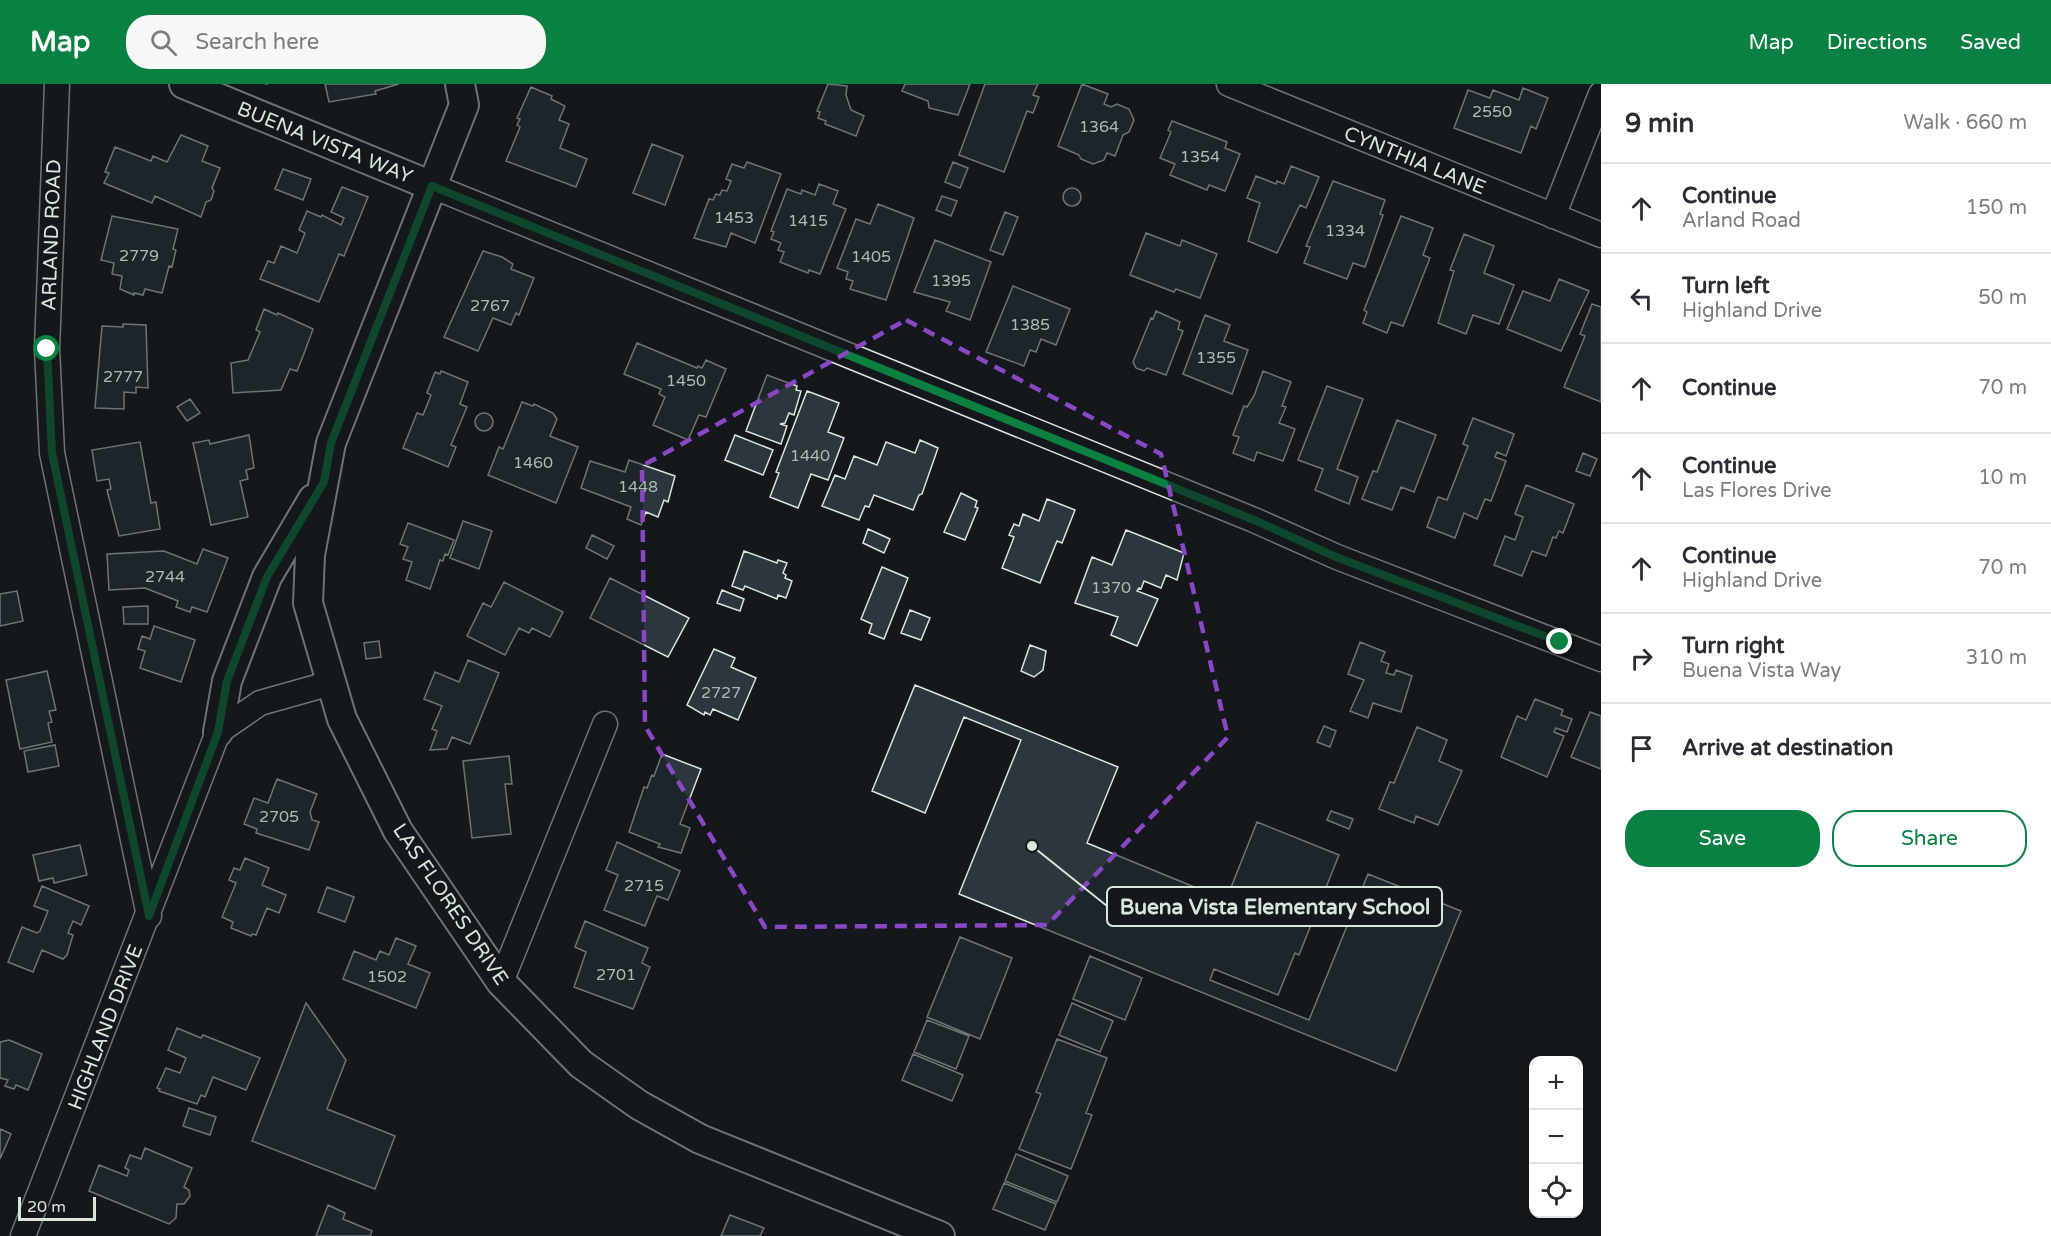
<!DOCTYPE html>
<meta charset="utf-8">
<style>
body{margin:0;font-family:"Varela Round",sans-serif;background:#f7f7f7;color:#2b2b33}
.controls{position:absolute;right:18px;bottom:18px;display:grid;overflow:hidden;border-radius:12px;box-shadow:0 2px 4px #0004}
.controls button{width:54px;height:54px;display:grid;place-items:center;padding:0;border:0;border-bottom:2px solid #e1e1e2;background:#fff;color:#2b2b33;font:30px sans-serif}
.scale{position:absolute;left:18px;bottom:15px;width:78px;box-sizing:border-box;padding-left:6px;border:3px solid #d8e6dc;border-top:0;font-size:16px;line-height:21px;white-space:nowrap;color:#d8e6dc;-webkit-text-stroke:4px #14181c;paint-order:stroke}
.stop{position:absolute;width:18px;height:18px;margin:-14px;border:4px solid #0b8043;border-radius:50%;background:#fff}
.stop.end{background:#0b8043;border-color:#fff;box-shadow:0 2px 6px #0008}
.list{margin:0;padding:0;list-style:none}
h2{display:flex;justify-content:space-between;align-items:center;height:78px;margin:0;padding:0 24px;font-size:26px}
h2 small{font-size:20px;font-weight:400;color:#7c7c81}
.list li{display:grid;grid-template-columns:39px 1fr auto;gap:18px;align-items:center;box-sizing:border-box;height:90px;padding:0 24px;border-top:2px solid #e1e1e2}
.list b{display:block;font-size:22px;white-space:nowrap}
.list p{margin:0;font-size:20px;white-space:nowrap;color:#7c7c81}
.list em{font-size:20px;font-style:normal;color:#7c7c81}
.actions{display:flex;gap:12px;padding:18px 24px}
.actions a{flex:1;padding:14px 0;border:2px solid #0b8043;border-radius:24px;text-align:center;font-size:21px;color:#0b8043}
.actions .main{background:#0b8043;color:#fff}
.icon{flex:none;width:33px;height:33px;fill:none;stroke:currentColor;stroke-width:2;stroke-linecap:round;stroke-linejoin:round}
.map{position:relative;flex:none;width:1601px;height:1152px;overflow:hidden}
header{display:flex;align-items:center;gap:36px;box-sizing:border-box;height:84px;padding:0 30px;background:#0b8043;color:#fff}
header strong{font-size:28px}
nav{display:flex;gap:33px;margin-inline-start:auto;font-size:21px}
.search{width:420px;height:54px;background:#f7f7f7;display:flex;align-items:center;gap:15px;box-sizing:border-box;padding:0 21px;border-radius:24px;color:#7c7c81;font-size:22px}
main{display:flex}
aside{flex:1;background:#fff}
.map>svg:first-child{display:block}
.building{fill:#2c363c;stroke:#d8e6dc;stroke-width:1.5}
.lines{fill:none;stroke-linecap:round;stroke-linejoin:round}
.minor-casing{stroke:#d8e6dc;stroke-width:27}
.tertiary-casing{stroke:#d8e6dc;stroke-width:32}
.minor{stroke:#14181c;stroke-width:24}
.tertiary{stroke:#14181c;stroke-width:28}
.fence{stroke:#d8e6dc;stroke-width:1.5;stroke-dasharray:8 3;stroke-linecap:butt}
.route{stroke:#0b8043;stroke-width:8}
.marked{fill:none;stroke:#8948c3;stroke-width:4.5;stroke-dasharray:12 8;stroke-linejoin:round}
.labels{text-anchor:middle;stroke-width:4.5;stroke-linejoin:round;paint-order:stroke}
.number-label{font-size:16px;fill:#adbab4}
.street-label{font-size:20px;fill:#d8e6dc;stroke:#14181c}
.leader{fill:none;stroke:#d8e6dc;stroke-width:2}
.callout-dot{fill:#d8e6dc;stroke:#14181c;stroke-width:2}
.callout{fill:#14181c;stroke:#d8e6dc;stroke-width:2}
.callout-label{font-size:21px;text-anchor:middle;font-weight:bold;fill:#d8e6dc}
</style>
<header>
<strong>Map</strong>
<div class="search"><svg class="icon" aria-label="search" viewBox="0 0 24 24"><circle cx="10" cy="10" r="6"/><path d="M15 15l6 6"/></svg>Search here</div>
<nav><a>Map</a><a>Directions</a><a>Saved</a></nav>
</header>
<main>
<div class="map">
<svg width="1601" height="1152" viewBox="0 0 1601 1152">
<rect width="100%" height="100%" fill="#14181c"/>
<!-- building -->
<path class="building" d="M325,0H399L375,7L376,10L329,18Z
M828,0L847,2L846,11L851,26L864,32L856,52L825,40L826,37L818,34L820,28L817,27Z
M905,0H970L958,31L929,24L928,17L902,7Z
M985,0H1038L1033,11L1039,13L1033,29L1027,27L1004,88L959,71Z
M1082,0L1108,10L1104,20L1111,23L1117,20L1129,25L1134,36L1129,48L1123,51L1115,72L1107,69L1104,76L1093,80L1081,75L1079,71L1058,62Z
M531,3L552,12L551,15L565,22L559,36L569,40L560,64L587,75L576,103L506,77L520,43L517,41L520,35L517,34Z
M1523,4L1548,14L1536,45L1531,42L1521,69L1454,44L1468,6L1490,14L1493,6L1519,16Z
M1172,37L1227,58L1225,64L1240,70L1225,107L1209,101L1207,106L1170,91L1175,80L1160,74L1171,48L1168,46Z
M181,51L208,62L202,77L220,84L212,104L214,107L211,116L206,118L201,133L155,112L152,119L104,99L109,89L105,88L115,63L151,77L153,72L167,78Z
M652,60L683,72L665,121L633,109Z
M747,78L781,90L755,159L731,149L726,163L694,154L709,115L713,116L716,110L720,111L722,106L727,107L731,97L726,95L732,80L744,84Z
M953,78L968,84L960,104L945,98Z
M1291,82L1319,93L1306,124L1300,121L1277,169L1248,157L1260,119L1247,114L1256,92L1276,100L1277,97L1284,100Z
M283,85L311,95L303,116L275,105Z
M1333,97L1385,116L1380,130L1383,131L1365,183L1353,179L1347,195L1304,179L1310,163L1306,162Z
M819,100L838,107L833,120L846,125L820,190L809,186L808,189L780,178L784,168L778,166L781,159L771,155L774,148L771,147L787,105L801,110L802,106L815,111Z
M342,103L368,113L344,172L339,170L319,218L260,195L268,177L274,179L281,162L297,169L305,149L299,146L307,127L321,133L322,131L341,141L344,134L331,128Z
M1063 113a9 9 0 1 1 18 0a9 9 0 1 1-18 0Z
M942,112L957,117L951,132L936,126Z
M878,120L914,134L886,216L850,205L853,197L846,195L848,188L837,184L856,135L870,140Z
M1005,128L1018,133L1003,171L990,166Z
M112,132L178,145L173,165L176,166L172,183L169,182L162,209L145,205L143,211L134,209V211L120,205L122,192L112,190L114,179L101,176Z
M1401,132L1433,144L1423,171L1430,174L1403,242L1391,238L1387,249L1363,239L1367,228L1364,226Z
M1146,149L1180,162L1182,156L1217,170L1200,214L1176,205L1174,208L1130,191Z
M1464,150L1494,162L1484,189L1514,201L1499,240L1473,231L1466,250L1438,239L1454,187L1450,186Z
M935,156L991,178L970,236L946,227L950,218L914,208Z
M483,167L502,173L513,180L511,185L534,194L519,231L516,229L511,241L493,234L478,267L444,253Z
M1559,195L1589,207L1561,267L1507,245L1523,207L1550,217Z
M1013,202L1070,225L1056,261L1041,255L1036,268L1030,266L1024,282L986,268Z
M1592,220L1601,223V318L1564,303L1585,252L1580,250Z
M264,225L277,231L278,229L313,245L305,267L297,287L290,285L281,306L233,309L231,279L248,276L260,248L256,246Z
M1156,227L1180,238L1178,245L1183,247L1166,291L1147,284L1144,287L1136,284L1133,278L1151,234L1153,235Z
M1205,231L1230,241L1224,257L1248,266L1232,310L1183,290Z
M123,240L146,241L148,304L136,303V309L124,308V325L95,324L102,242L123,243Z
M637,259L697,284L698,282L702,284L706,276L726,285L706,333L699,331L688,356L653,341L665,313L659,310L661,305L624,290Z
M441,287L468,298L460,320L467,323L451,361L456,363L448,383L403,364L417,329L423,331L431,311L427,309L435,288L440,290Z
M1263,287L1291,298L1282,322L1286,323L1279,339L1295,345L1283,377L1257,368L1254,377L1233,369L1239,353L1233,351L1244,322L1247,323L1254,312Z
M767,291L797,302L796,306L801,307L794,331L789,329L785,339L780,340L787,342L781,360L746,347Z
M1327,302L1363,315L1337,385L1358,393L1349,420L1315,406L1323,385L1298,376Z
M807,307L839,319L828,348L844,354L828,396L811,390L798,424L770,413L779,389L776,388Z
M190,315L200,329L187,337L177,323Z
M522,318L533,322L534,320L553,329L557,335L550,352L578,363L556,419L488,391L499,363L503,365Z
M475 338a9 9 0 1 1 18 0a9 9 0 1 1-18 0Z
M1473,334L1514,350L1506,372L1497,368L1495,373L1506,377L1491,417L1485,415L1477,435L1464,429L1455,454L1427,443L1438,413L1447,416L1468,362L1463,360Z
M1397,336L1436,351L1414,408L1401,403L1392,426L1362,415L1373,387L1377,388Z
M249,351L254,384L246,386L248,395L240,397L248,433L211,441L193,359L209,356L210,360Z
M735,351L773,366L763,391L725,376Z
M920,356L938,364L922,410L919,411L913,426L874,411L869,423L865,422L859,436L822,422L835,391L845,395L854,372L877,381L886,358L915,369Z
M140,358L151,419L156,418L160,445L119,452L107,406L111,405L109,395L97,397L92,366Z
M1583,369L1597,375L1590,392L1576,387Z
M629,376L675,392L668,418L664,416L658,433L646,428L641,441L627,435L631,423L581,404L590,377L625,388Z
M1526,401L1574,420L1563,449L1559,447L1556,454L1553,453L1546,472L1532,467L1522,492L1494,481L1505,452L1515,456L1523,433L1515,430Z
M961,409L977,417L975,423L978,424L965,456L944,448Z
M1047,415L1075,426L1062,459L1057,457L1040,499L1002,484L1014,453L1009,451L1014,440L1019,442L1023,430L1039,437Z
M463,437L492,447L479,485L450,474Z
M408,439L454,456L448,471L445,470L443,477L440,476L430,505L406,496L412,478L403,475L408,463L400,460Z
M868,445L890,455L884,469L863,459Z
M1126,446L1184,469L1177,496L1166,491L1161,504L1144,497L1141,505L1139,504L1137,507L1158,515L1137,562L1111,551L1118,533L1075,519L1092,473L1112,481Z
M592,451L614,462L607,475L586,464Z
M203,465L228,474L207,528L192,523L190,528L176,523L178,517L145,504L109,506L107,470L164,467L197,480Z
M744,467L777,479L778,476L787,479L783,489L786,491L785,494L792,497L786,514L778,511L777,515L745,502L743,506L732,502Z
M882,483L908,494L884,555L869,549L872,540L861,535Z
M610,494L689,534L668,573L590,534Z
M504,498L563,528L550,553L532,544L529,549L519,544L505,571L467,552L483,519L491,523Z
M722,506L744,515L740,527L717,519Z
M17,507L23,537L0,542V510Z
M148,522V540H124L123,523Z
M910,526L930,534L921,556L901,549Z
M154,542L195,556L181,598L140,584L145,567L138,565L142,552L150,555Z
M379,557L381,573L366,575L364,559Z
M1360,558L1385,568L1381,577L1389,580L1386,589L1394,591L1396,586L1412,592L1401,628L1373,619L1368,634L1350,627L1364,596L1348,590Z
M1030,561L1046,567L1043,586L1034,593L1021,587Z
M714,565L735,574L731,583L756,594L738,636L713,625L710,631L705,628L704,631L687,621Z
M468,576L499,589L470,660L452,653L447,665L430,666L437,647L432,645L442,622L424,615L435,588L459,598Z
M47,587L56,626L49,627L52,638L48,639L52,658L20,665L6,596Z
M915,601L1118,683L1087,759L1226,816L1257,738L1339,771L1299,871L1295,869L1278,911L1214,885L1210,896L1309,936L1368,790L1461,827L1396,987L959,810L1021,656L964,633L925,729L872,707Z
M1535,615L1563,626L1561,631L1572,635L1567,648L1556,644L1554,648L1564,652L1547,693L1501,673L1517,632L1526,636Z
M1590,628L1601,632V685L1571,673Z
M1324,642L1336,647L1330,663L1317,658Z
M1417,643L1447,656L1439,677L1462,687L1438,741L1416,732L1414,739L1379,725L1390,698L1394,699Z
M55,661L59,682L28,688L24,667Z
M662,670L701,685L680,740L690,744L681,769L658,763L660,760L629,748L644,703L647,704L652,691L654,692Z
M509,672L512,700H505L511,750L472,754L463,677Z
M277,695L317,710L310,728L312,736L319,738L309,766L256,749L257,745L244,740L254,714L268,719Z
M1331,727L1353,735L1349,745L1327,736Z
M617,758L680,787L668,816L657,812L645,842L604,826L618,791L606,786Z
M80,761L87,791L54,799L53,794L39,797L33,771Z
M245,774L269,784L262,801L286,811L279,829L267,824L256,851L252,850L251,852L231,844L233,838L222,833L236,799L229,796L234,784L240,786Z
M42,802L89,822L81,841L73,837L68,849L73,851L67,871L63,875L42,866L33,888L8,878L22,843L37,849L40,847L48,827L34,822Z
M327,803L354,813L345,838L318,828Z
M585,837L648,864L642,879L650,883L633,925L574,903L586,868L575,863Z
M960,853L1012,874L980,955L927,933Z
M396,854L416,862L408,880L430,889L416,924L343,895L354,867L376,876L380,867L389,871Z
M1090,872L1142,894L1125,936L1073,915Z
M306,919L346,976L327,1025L395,1052L375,1105L252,1057Z
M1072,919L1113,937L1100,968L1059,951Z
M927,936L969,952L956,985L914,968Z
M177,944L201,954L203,951L260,974L246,1006L213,993L205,1013L201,1011L197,1020L159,1007L160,1005L157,1004L166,984L180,989L186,974L168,966Z
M1057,955L1107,974L1086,1029L1092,1031L1071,1085L1019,1065L1041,1010L1036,1008Z
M9,956L42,970L28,1006L16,1001L14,1005L5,1002L8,996L0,994V958Z
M913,970L963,991L952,1017L902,996Z
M189,1024L216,1033L210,1051L183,1042Z
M0,1045L11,1050L0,1075Z
M145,1064L192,1084L184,1103L189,1106L190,1112L184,1120H177L176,1134L169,1140L89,1107L99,1081L127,1092L129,1086L125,1084L130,1071L141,1075Z
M1016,1070L1068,1092L1057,1118L1005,1097Z
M1004,1099L1056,1120L1045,1146L993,1125Z
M328,1121L345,1129L343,1135L372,1147L370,1152H316Z
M730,1131L764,1144L760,1152H721Z"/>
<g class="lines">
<defs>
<path id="minor" d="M57,0L47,265L52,369L149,832
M1229,0L1601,151
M432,102L1254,436L1337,473L1601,575
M1553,132L1601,10
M501,898L605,640
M23,1152L218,648L260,619L331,599"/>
<path id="tertiary" d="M184,0L432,102
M460,0L464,21L331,359L310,471L308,519L342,635L398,747L501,898L581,980L639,1021L700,1055L940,1152
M218,648L227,597L267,493L313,415"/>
</defs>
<!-- minor casing -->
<use href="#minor" class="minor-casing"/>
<!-- tertiary casing -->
<use href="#tertiary" class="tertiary-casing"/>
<!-- minor -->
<use href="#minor" class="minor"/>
<!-- tertiary -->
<use href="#tertiary" class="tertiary"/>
<!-- fence -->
<path class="fence" d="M265,0H268"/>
</g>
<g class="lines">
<!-- route -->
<path class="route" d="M47,265L52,369L149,832L218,648L227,597L267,493L324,398L331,359L432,102L1254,436L1336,473L1560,558"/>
</g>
<!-- marked area -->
<path d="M0 0H1601V1152H0ZM906,236L1161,370L1228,653L1047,841L765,843L645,642L642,382Z" fill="#14181c" fill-opacity=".55" fill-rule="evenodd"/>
<path class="marked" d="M906,236L1161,370L1228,653L1047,841L765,843L645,642L642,382Z"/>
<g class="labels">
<!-- number labels -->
<g class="number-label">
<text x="1492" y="33">2550</text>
<text x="1099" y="48">1364</text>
<text x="1200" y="78">1354</text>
<text x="734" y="139">1453</text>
<text x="808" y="142">1415</text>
<text x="1345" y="152">1334</text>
<text x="139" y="177">2779</text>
<text x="871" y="178">1405</text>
<text x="951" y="202">1395</text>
<text x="490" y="227">2767</text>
<text x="1030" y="246">1385</text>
<text x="1216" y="279">1355</text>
<text x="123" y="298">2777</text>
<text x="686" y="302">1450</text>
<text x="810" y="377">1440</text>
<text x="533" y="384">1460</text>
<text x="638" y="408">1448</text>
<text x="165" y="498">2744</text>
<text x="1111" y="509">1370</text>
<text x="721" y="614">2727</text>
<text x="279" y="738">2705</text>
<text x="644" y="807">2715</text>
<text x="616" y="896">2701</text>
<text x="387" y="898">1502</text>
</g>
<!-- street labels -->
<g class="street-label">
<text transform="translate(325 58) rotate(22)" y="7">BUENA VISTA WAY</text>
<text transform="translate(1415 76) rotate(22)" y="7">CYNTHIA LANE</text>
<text transform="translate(51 151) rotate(-88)" y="7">ARLAND ROAD</text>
<text transform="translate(451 820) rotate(56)" y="7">LAS FLORES DRIVE</text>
<text transform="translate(105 943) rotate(-69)" y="7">HIGHLAND DRIVE</text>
</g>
</g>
<!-- callouts -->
<path class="leader" d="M1032 762L1107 822"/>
<circle class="callout-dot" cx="1032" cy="762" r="6"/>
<rect class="callout" x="1107" y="803" width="335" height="39" rx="6"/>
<g class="callout-label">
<text x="1275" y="830">Buena Vista Elementary School</text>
</g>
</svg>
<div class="controls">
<button>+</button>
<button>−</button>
<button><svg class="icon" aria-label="locate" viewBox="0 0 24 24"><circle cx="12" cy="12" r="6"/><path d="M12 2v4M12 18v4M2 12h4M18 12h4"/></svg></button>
</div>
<div class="scale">20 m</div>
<div class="stop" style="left:47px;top:265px"></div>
<div class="stop end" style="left:1560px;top:558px"></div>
</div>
<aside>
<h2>9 min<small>Walk · 660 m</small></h2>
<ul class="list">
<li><svg class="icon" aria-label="ahead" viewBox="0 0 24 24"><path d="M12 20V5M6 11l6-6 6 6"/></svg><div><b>Continue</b><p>Arland Road</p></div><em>150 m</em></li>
<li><svg class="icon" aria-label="left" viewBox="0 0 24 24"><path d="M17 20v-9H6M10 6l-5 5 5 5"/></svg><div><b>Turn left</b><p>Highland Drive</p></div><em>50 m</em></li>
<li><svg class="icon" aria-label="ahead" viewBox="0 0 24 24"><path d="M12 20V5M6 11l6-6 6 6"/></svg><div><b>Continue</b></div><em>70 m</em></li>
<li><svg class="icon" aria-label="ahead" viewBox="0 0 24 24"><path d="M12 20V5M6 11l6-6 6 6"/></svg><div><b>Continue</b><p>Las Flores Drive</p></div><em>10 m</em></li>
<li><svg class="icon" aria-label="ahead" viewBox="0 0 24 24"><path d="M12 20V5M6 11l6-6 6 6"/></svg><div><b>Continue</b><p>Highland Drive</p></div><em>70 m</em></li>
<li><svg class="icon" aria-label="right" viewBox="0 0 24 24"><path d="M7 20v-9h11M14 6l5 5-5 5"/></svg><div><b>Turn right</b><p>Buena Vista Way</p></div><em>310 m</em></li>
<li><svg class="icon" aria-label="arrive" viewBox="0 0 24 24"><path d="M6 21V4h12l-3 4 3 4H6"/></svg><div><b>Arrive at destination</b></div></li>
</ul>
<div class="actions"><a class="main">Save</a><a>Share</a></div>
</aside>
</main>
